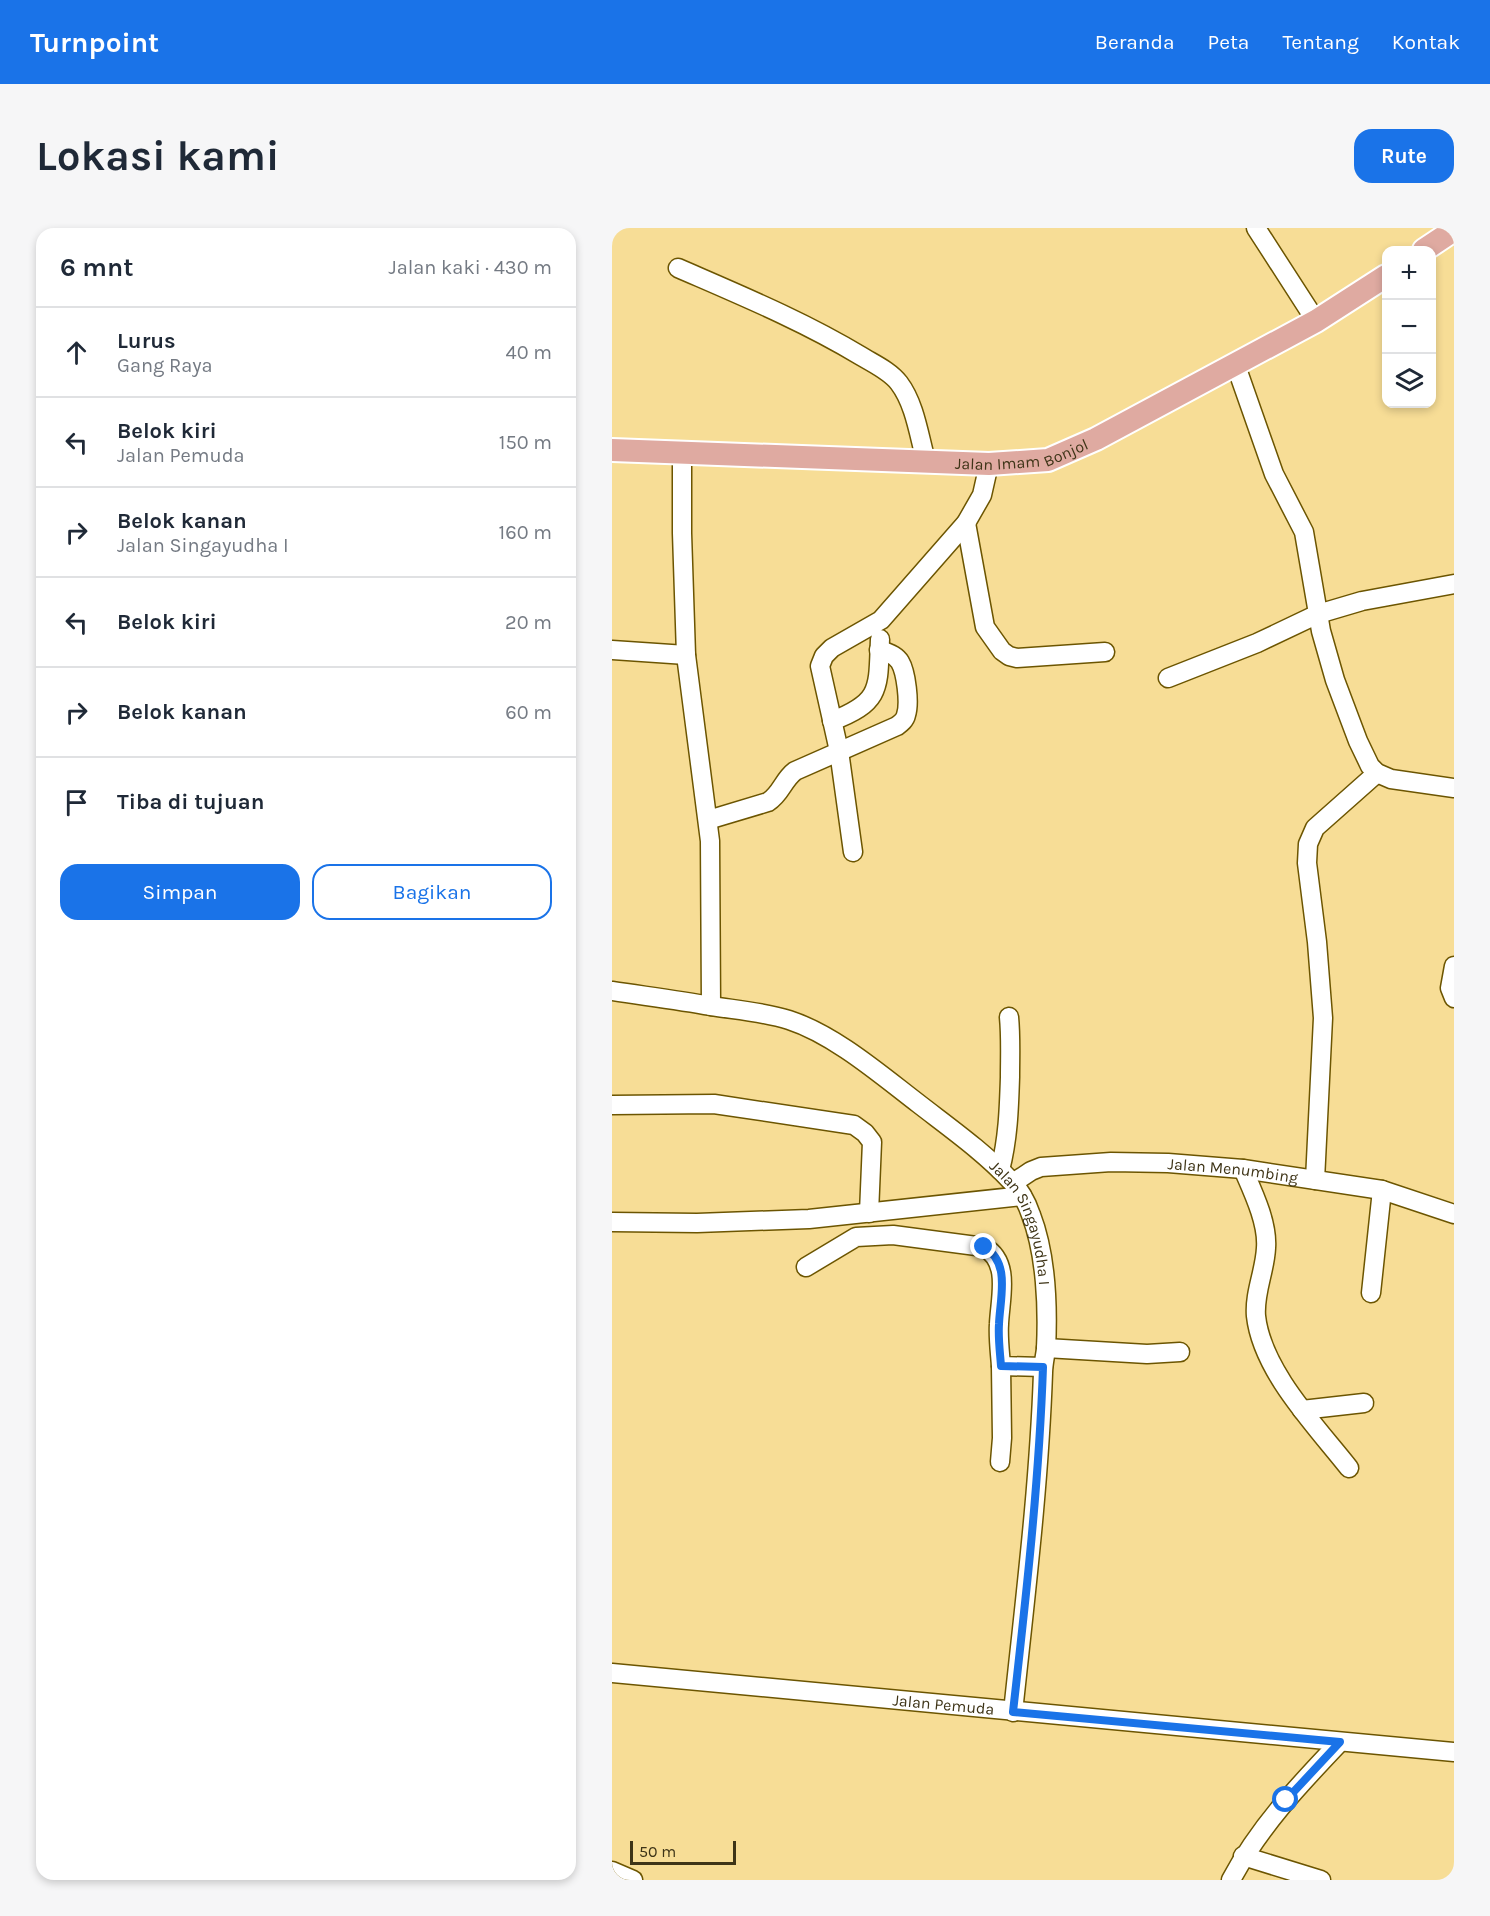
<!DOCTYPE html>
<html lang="id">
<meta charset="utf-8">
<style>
body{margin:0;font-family:Karla,sans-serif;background:#f6f6f7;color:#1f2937}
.controls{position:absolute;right:18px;top:18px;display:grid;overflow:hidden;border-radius:12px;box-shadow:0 3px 9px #0003}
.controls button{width:54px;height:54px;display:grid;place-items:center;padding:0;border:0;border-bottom:2px solid #e0e1e3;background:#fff;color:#1f2937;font:30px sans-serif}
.scale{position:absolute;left:18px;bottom:15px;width:106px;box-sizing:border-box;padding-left:6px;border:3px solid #3e3417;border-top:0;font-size:16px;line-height:21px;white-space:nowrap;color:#3e3417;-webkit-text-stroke:4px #f7dd96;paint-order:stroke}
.stop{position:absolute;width:18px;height:18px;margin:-14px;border:4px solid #1a73e8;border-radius:50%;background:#fff}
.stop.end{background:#1a73e8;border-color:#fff;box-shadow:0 2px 6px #0008}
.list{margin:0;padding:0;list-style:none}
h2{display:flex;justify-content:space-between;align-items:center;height:78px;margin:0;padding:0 24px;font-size:26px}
h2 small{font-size:20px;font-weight:400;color:#747a83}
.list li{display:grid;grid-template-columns:39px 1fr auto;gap:18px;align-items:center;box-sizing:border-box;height:90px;padding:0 24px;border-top:2px solid #e0e1e3}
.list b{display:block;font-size:22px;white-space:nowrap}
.list p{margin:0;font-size:20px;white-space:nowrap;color:#747a83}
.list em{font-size:20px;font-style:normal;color:#747a83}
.actions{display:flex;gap:12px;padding:18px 24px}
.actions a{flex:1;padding:14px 0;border:2px solid #1a73e8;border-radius:18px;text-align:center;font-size:21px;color:#1a73e8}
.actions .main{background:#1a73e8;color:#fff}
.icon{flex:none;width:33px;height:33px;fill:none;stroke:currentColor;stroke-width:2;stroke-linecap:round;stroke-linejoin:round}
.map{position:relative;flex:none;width:842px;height:1652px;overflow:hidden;border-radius:18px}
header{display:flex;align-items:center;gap:36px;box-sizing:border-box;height:84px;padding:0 30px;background:#1a73e8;color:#fff}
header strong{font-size:28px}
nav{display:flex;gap:33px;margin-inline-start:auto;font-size:21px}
.intro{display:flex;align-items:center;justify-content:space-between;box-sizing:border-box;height:144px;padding:0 36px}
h1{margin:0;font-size:42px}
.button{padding:15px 27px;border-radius:18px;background:#1a73e8;color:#fff;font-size:21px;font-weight:700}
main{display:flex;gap:36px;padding:0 36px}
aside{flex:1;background:#fff;border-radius:18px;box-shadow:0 3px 9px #0003}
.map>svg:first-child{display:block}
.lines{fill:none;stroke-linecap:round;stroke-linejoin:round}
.minor-casing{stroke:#6c5501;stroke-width:21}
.major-casing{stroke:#fff;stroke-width:26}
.minor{stroke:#fff;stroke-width:18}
.major{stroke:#dfaaa1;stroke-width:22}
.route{stroke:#1a73e8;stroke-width:8}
.labels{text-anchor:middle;stroke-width:6;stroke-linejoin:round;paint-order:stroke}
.street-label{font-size:16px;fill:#3e3417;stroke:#f7dd96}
</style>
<header>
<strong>Turnpoint</strong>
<nav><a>Beranda</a><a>Peta</a><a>Tentang</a><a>Kontak</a></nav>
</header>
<div class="intro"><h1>Lokasi kami</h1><a class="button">Rute</a></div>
<main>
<aside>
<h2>6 mnt<small>Jalan kaki · 430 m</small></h2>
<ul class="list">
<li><svg class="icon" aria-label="ahead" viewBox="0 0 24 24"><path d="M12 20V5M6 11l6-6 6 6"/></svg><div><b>Lurus</b><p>Gang Raya</p></div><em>40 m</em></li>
<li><svg class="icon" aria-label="left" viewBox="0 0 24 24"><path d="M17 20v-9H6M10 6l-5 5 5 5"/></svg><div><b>Belok kiri</b><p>Jalan Pemuda</p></div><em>150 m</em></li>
<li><svg class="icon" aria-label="right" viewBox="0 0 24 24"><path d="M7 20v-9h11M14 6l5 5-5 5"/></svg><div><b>Belok kanan</b><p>Jalan Singayudha I</p></div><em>160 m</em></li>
<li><svg class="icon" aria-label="left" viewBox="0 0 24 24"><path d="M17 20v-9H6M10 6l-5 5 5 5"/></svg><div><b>Belok kiri</b></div><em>20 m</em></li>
<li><svg class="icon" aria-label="right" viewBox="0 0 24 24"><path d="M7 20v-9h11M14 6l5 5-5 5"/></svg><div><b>Belok kanan</b></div><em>60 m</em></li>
<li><svg class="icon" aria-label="arrive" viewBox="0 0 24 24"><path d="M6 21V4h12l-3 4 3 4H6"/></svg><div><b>Tiba di tujuan</b></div></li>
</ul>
<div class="actions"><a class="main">Simpan</a><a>Bagikan</a></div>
</aside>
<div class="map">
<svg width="842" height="1652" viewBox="0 0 842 1652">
<rect width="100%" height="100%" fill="#f7dd96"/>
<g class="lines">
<defs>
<g id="minor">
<path d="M644,0L704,93"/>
<path d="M66,40C128,67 191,93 249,128C262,136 278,143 287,155C303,176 307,208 314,233"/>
<path d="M623,135L662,246L692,304L709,403L723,452L746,513L758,538L765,545L779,551L842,560"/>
<path d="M70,224V305L74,427L98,613L99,778"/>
<path d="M354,295L373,399L390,423L397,428L405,430L493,424"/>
<path d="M0,422L74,427"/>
<path d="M556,450L645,415L706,386L750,373L842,356"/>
<path d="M220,493C270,474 266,460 268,411"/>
<path d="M96,592L156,574C169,566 171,552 183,543L285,498C289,495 293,492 294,487C298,475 294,444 288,434C284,427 275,424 267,422"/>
<path d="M241,624L227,523L208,438L212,428L220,420L269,392L354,295L370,267L377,236"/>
<path d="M842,738L838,760L842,770"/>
<path id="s1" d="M0,763C33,768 66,772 99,778C125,782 152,784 177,792C223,807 269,847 307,876C338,900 372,924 399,953C408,962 415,975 419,987C434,1026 436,1080 434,1121C433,1129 431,1137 431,1145C427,1259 413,1371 401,1484"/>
<path d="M0,877L102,876L242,897L253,905L260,914L257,985"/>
<path d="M631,941C641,964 656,995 654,1020C653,1043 642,1065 644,1088C650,1143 704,1198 737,1240"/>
<path d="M388,942C396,911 397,881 398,849C398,828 399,810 397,789"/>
<path d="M703,952L711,790L705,714L695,635L696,616L703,600L765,545"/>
<path id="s2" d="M401,955L419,943L429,939L499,934L556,935L631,941L770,962L842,986"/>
<path d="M0,994L85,995L197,991L410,968"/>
<path d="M194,1039L244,1009L281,1007L372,1019C399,1034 388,1070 387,1096C386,1110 388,1124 389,1138L431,1139"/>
<path d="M759,1065L770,962"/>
<path d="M434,1120L535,1126L568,1124"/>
<path d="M690,1182L752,1175"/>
<path d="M388,1234L390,1210L389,1138"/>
<path id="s3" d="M0,1445L842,1524"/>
<path d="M631,1628L709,1652"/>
<path d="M0,1643L21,1652"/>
<path d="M619,1652C647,1599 687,1557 728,1514"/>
</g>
<g id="major">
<path d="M812,22L842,2"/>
<path id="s4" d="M0,222L377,236L436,232L484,211L704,93L774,48"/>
</g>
</defs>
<!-- minor casing -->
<use href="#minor" class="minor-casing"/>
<!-- major casing -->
<use href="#major" class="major-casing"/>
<!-- minor -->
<use href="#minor" class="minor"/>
<!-- major -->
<use href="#major" class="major"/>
</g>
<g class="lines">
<!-- route -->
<path class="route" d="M372,1019C399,1034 388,1070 387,1096C386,1110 388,1124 389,1138L431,1139C427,1255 414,1369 401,1484L728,1514L674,1572"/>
</g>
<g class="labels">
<!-- street labels -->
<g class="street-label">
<text dy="6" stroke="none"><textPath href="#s4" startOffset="411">Jalan Imam Bonjol</textPath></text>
<text dy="6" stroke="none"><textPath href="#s2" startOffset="225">Jalan Menumbing</textPath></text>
<text dy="6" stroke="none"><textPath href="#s1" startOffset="498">Jalan Singayudha I</textPath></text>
<text dy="6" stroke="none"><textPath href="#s3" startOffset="333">Jalan Pemuda</textPath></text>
</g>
</g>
</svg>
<div class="controls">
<button>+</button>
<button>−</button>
<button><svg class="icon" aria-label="layers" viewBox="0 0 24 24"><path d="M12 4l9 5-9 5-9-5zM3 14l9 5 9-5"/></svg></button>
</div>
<div class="scale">50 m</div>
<div class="stop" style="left:674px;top:1572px"></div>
<div class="stop end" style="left:372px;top:1019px"></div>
</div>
</main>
